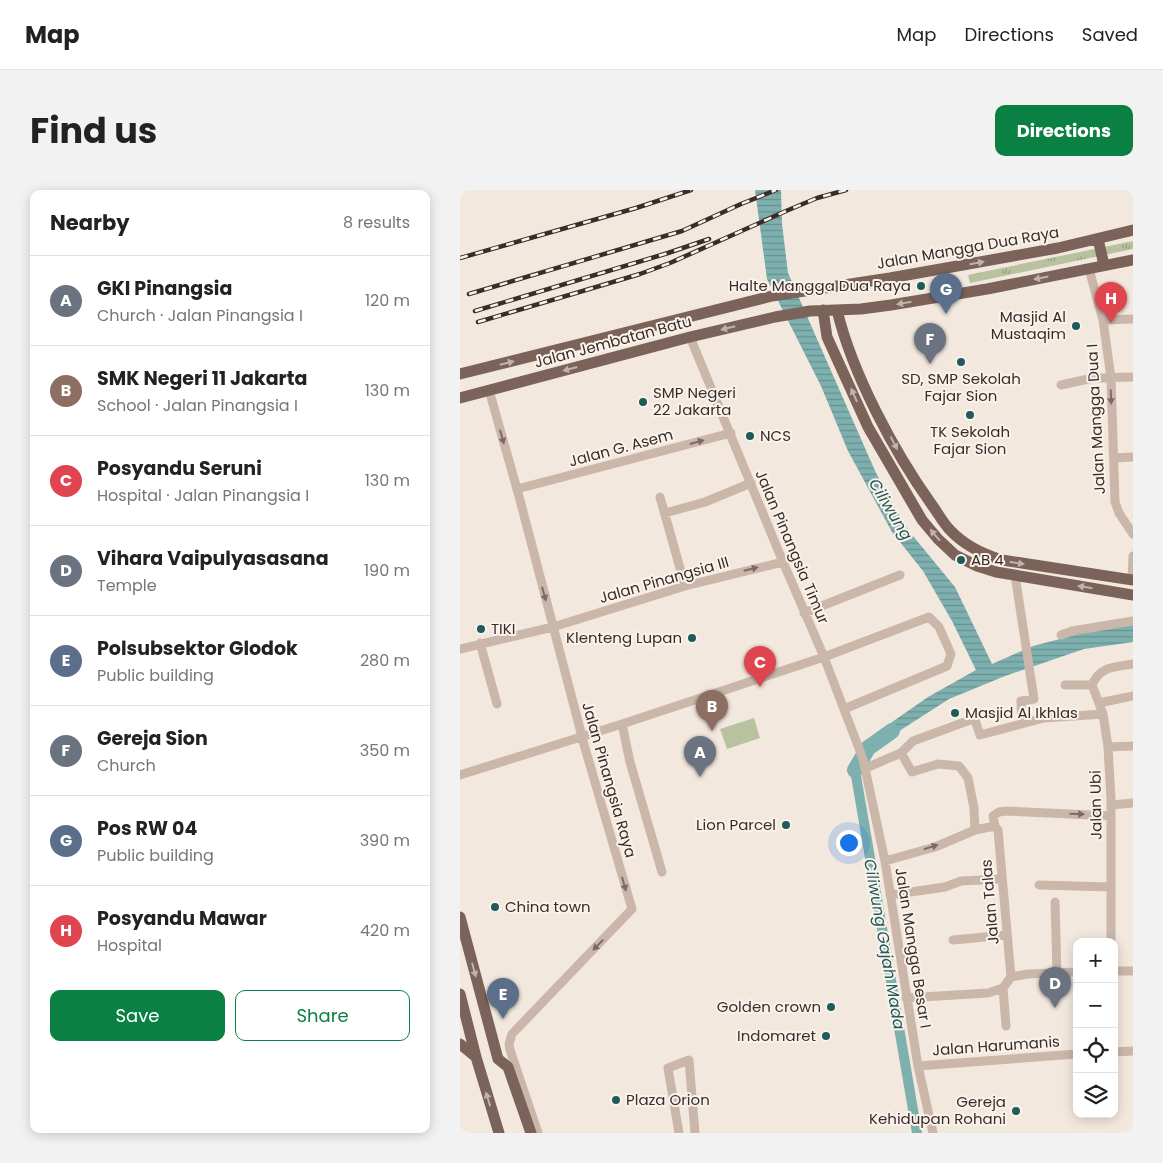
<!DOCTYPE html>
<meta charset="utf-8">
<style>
body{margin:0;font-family:Poppins,sans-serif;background:#f2f2f2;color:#222}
.controls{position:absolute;right:15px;bottom:15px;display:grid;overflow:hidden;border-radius:10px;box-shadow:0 2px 12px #0003}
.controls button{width:45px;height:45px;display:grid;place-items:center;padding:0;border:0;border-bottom:1px solid #e0e0e0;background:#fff;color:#222;font:25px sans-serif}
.you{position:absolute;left:388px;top:652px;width:18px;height:18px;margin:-12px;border:4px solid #fff;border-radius:50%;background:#1a73e8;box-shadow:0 0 0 8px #1a73e833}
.badge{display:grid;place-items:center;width:32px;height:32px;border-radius:50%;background:#0b8043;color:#fff;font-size:16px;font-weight:700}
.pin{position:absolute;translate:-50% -41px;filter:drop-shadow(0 1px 2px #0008)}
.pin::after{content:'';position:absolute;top:26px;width:18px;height:15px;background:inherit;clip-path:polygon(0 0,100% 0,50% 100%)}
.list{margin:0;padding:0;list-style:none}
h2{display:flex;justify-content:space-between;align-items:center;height:65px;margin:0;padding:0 20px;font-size:21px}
h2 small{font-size:16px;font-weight:400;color:#767676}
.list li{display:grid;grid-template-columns:32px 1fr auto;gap:15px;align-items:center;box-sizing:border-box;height:90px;padding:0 20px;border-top:1px solid #e0e0e0}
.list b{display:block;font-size:19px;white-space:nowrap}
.list p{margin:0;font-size:16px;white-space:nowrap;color:#767676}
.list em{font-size:16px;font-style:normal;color:#767676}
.actions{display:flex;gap:10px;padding:15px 20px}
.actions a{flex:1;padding:11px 0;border:1px solid #0b8043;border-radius:10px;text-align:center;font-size:18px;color:#0b8043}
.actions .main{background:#0b8043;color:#fff}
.icon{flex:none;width:28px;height:28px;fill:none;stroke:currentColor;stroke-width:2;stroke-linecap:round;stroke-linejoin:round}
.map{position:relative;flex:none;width:673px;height:943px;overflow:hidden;border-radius:10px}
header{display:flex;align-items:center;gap:30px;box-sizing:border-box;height:70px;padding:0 25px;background:#fff;border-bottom:1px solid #e0e0e0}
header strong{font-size:24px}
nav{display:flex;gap:28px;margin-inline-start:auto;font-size:18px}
.intro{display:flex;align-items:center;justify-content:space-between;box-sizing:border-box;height:120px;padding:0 30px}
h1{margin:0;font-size:35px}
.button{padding:12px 22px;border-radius:10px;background:#0b8043;color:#fff;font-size:18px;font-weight:700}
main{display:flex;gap:30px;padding:0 30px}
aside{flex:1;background:#fff;border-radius:10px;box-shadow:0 2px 12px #0003}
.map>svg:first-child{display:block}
.grass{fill:url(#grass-tufts)}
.park{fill:#b9c29e}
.water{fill:url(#water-rules)}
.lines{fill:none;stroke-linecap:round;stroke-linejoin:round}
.canal{stroke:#7db0af;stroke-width:10}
.river{stroke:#7db0af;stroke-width:16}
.minor{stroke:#cbb7aa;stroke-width:9}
.major{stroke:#7b635a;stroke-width:11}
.rail-casing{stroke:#392d29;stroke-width:4.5}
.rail{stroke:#faf2eb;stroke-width:2.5;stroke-dasharray:8;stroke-linecap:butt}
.oneway{fill:#c1b2aa}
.oneway2{fill:#7b6b63}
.poi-dot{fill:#1e5b5a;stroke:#faf2eb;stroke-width:2}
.labels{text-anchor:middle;stroke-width:4;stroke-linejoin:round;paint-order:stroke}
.street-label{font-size:15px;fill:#392d29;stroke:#faf2eb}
.poi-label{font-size:15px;fill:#392d29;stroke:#faf2eb;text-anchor:end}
.water-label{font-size:16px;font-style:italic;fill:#1e5b5a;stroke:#faf2eb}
</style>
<header>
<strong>Map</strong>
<nav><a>Map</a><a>Directions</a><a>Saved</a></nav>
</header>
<div class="intro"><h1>Find us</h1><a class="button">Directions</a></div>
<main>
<aside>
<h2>Nearby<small>8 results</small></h2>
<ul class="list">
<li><span class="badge" style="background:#6b7280">A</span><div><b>GKI Pinangsia</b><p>Church · Jalan Pinangsia I</p></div><em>120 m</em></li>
<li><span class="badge" style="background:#8d6e63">B</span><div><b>SMK Negeri 11 Jakarta</b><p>School · Jalan Pinangsia I</p></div><em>130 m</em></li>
<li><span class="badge" style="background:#e0444e">C</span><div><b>Posyandu Seruni</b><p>Hospital · Jalan Pinangsia I</p></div><em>130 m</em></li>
<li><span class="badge" style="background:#6b7280">D</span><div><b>Vihara Vaipulyasasana</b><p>Temple</p></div><em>190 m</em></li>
<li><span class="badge" style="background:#5c6f8a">E</span><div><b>Polsubsektor Glodok</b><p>Public building</p></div><em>280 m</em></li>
<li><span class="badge" style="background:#6b7280">F</span><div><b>Gereja Sion</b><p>Church</p></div><em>350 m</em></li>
<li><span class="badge" style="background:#5c6f8a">G</span><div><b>Pos RW 04</b><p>Public building</p></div><em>390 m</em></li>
<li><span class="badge" style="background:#e0444e">H</span><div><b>Posyandu Mawar</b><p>Hospital</p></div><em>420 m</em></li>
</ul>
<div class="actions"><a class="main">Save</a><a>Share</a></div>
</aside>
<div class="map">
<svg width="673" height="943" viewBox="0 0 673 943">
<defs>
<pattern id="grass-tufts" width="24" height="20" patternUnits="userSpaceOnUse" patternTransform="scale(1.25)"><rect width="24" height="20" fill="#b9c29e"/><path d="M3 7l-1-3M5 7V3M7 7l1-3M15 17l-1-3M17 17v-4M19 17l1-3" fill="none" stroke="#979e81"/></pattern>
<pattern id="water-rules" width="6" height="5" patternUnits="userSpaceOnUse" patternTransform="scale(1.25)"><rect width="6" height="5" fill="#7db0af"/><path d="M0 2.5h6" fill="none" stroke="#67908e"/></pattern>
</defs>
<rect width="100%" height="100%" fill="#f3e8de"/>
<!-- grass -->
<path class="grass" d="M673,51V59L510,93L508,85Z"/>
<!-- park -->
<path class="park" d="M294,528L300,548L267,559L260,539Z"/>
<!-- water -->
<path class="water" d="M295,0H321L322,34L328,83L416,283L431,311L448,340L495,397L532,474L573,456L653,435L673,433V452L624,459L545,486L489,509L416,556L412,546L468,507L516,480L492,431L463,381L432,342L388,261L361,196L307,89Z"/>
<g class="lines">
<!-- canal -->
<path class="canal" d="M395,580L457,943"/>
<!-- river -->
<path class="river" d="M395,580L408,558L432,541"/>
<!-- minor -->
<path class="minor" d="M629,79L643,130L651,188L655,312L659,323L673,344
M643,130L673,129
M230,147L323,372L364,467L403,569L425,671L458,876L473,943
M601,195L633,188L673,187
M29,200L60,310L125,558L172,719L52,844L49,854L50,860L78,943
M654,268L673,267
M57,299L271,243
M200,307L225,396
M205,323L245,312L291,293
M555,385L574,509L561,511L562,533
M672,390L673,366
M344,423L440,385
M601,445L612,441L673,431
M20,453L37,514
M0,459L93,437L225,396L323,372
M605,495H632
M639,513L673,506
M162,534L170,572L202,682
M648,557L673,556
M441,563L452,582L478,574L499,576L508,588L514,618L515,640
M406,578L441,563L453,551L513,529L515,530L520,545L584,528L643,524
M0,585L162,534L364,467L469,427L479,437L491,464L487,476L384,519
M651,615L673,613
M535,636L538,640L551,787
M425,671L475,657L515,640L535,636L533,626L539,622L546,621L651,626
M579,695L651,697
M430,705L485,697L501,691L542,689
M595,712L597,783
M493,750L546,745
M651,752V609L648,557L643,524L632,495C640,476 655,477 673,474
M654,781H673
M543,798L546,836
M446,808L528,803L543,798L551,787L568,784L617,782
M654,862L673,861
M458,876L617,864
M219,943L208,878L229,870L235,943"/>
<!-- major -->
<path class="major" d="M638,49L644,75
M363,120L367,147L408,237L462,330L478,349L495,365L517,376L536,382L673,405
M377,120C392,183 434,262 472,315C478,323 483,333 490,340C504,355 522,364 542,370L673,390
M0,184L312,106L430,88L598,58L673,40
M0,208L230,147L315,127L350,121L401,119L431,115L527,99L673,70
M0,727L38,869L48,877L71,943
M0,804L16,867L39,943
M0,854L16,867"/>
<defs>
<path id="rail" d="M0,68L176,18L231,0
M9,104L222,41L281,14L316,0
M15,121L208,63L249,49
M18,132L180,84L210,73L326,21L357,8L386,0"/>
</defs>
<!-- rail casing -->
<use href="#rail" class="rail-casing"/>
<!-- rail -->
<use href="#rail" class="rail"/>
</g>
<!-- one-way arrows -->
<defs><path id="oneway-solid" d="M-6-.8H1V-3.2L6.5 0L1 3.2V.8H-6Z" transform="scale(1.25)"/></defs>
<g class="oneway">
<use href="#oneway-solid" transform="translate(517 73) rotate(-10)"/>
<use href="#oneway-solid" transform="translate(581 88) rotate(169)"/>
<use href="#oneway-solid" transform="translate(444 113) rotate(170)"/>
<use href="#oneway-solid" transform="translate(268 138) rotate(166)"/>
<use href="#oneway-solid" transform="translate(47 173) rotate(-14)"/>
<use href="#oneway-solid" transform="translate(110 179) rotate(165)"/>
<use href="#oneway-solid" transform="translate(394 205) rotate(-114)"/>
<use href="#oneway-solid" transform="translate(434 253) rotate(62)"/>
<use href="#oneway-solid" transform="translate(475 345) rotate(-131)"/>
<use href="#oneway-solid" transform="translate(557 373) rotate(9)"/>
<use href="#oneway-solid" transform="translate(625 397) rotate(-171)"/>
<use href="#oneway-solid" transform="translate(14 780) rotate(75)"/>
<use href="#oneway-solid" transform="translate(28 909) rotate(-107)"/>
</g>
<g class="oneway2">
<use href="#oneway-solid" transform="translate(651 207) rotate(88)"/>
<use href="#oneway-solid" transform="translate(42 247) rotate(74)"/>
<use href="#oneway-solid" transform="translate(237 252) rotate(-15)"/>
<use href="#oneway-solid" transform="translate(291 379) rotate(-14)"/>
<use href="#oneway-solid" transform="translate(84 404) rotate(75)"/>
<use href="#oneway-solid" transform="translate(617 624) rotate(2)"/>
<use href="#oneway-solid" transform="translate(471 657) rotate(-18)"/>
<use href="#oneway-solid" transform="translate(164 694) rotate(74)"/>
<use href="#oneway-solid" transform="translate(138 755) rotate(134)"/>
</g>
<!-- markers -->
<g class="poi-dot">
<circle cx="461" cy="96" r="5"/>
<circle cx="616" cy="136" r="5"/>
<circle cx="501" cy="172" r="5"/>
<circle cx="183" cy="212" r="5"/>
<circle cx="510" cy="225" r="5"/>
<circle cx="290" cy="246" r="5"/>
<circle cx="501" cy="370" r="5"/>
<circle cx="21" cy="439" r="5"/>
<circle cx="232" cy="448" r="5"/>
<circle cx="495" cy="523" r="5"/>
<circle cx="326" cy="635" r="5"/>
<circle cx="35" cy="717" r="5"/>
<circle cx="371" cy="817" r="5"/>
<circle cx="366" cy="846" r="5"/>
<circle cx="156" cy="910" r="5"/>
<circle cx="556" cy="921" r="5"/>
</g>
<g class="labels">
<!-- street labels -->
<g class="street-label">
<text transform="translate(508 58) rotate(-10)" y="5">Jalan Mangga Dua Raya</text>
<text transform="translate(153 152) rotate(-15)" y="5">Jalan Jembatan Batu</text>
<text transform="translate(636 229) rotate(-93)" y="5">Jalan Mangga Dua I</text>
<text transform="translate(161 258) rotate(-15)" y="5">Jalan G. Asem</text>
<text transform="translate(332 357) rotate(67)" y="5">Jalan Pinangsia Timur</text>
<text transform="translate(204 390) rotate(-16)" y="5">Jalan Pinangsia III</text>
<text transform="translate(149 590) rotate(74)" y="5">Jalan Pinangsia Raya</text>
<text transform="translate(636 615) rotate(-91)" y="5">Jalan Ubi</text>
<text transform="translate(530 712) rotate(-95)" y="5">Jalan Talas</text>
<text transform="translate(453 758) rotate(81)" y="5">Jalan Mangga Besar I</text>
<text transform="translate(536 856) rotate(-4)" y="5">Jalan Harumanis</text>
</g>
<!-- poi labels -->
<g class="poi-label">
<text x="451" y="101">Halte Mangga Dua Raya</text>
<text x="606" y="132">Masjid Al<tspan x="606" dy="17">Mustaqim</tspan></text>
<text x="501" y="194" text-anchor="middle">SD, SMP Sekolah<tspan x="501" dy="17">Fajar Sion</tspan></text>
<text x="193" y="208" text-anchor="start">SMP Negeri<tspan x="193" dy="17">22 Jakarta</tspan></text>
<text x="510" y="247" text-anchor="middle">TK Sekolah<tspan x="510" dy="17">Fajar Sion</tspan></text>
<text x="300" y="251" text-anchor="start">NCS</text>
<text x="511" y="375" text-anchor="start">AB 4</text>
<text x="31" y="444" text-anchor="start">TIKI</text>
<text x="222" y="453">Klenteng Lupan</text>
<text x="505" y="528" text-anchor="start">Masjid Al Ikhlas</text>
<text x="316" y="640">Lion Parcel</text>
<text x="45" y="722" text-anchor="start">China town</text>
<text x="361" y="822">Golden crown</text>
<text x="356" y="851">Indomaret</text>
<text x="166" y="915" text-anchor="start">Plaza Orion</text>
<text x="546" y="917">Gereja<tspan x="546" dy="17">Kehidupan Rohani</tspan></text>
</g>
<!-- water labels -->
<g class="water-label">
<text transform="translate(431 319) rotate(59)" y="6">Ciliwung</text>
<text transform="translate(425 754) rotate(80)" y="6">Ciliwung Gajah Mada</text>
</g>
</g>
</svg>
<div class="controls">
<button>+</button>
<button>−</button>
<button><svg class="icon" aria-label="locate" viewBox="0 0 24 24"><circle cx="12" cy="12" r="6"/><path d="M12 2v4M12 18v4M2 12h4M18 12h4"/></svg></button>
<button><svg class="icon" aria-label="layers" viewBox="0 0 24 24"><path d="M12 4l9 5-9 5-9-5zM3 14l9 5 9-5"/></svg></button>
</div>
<div class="you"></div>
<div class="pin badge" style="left:240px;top:587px;background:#6b7280">A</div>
<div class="pin badge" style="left:252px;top:541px;background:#8d6e63">B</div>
<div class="pin badge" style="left:300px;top:497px;background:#e0444e">C</div>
<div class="pin badge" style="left:595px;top:818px;background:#6b7280">D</div>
<div class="pin badge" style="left:43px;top:829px;background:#5c6f8a">E</div>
<div class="pin badge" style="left:470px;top:174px;background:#6b7280">F</div>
<div class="pin badge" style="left:486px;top:124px;background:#5c6f8a">G</div>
<div class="pin badge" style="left:651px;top:133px;background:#e0444e">H</div>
</div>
</main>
